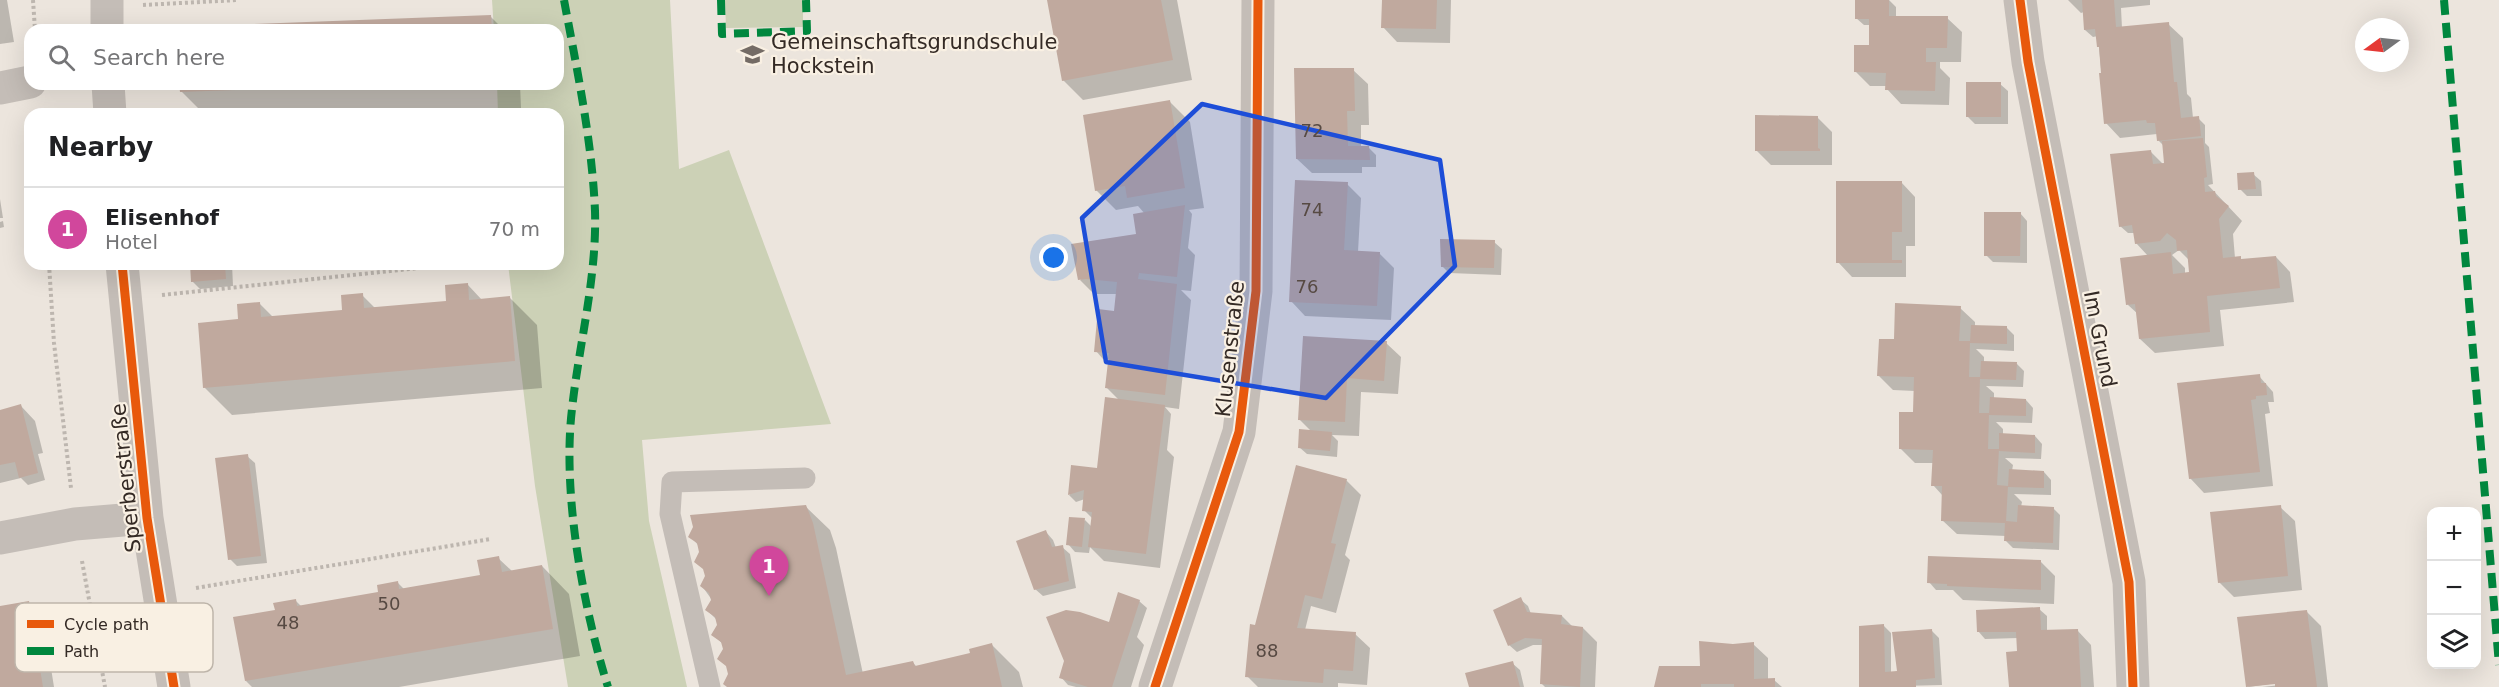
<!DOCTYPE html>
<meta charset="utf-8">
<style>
body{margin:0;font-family:"DejaVu Sans",sans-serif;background:#f6f6f6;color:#202124}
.controls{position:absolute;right:18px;bottom:18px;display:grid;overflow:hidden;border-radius:12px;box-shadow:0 6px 24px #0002}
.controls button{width:54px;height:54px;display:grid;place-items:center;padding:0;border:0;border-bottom:2px solid #e0e0e0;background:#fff;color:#202124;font:30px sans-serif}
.compass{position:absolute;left:2355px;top:18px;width:54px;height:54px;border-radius:50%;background:#fff;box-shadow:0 6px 24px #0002;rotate:255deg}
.you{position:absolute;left:1054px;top:258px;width:21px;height:21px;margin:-15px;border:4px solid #fff;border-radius:50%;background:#1a73e8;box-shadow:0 0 0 9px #1a73e833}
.badge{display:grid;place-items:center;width:39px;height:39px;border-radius:50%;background:#746b65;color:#fff;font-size:20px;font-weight:700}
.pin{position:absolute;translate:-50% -50px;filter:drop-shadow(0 2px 3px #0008)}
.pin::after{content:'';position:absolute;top:32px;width:21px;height:18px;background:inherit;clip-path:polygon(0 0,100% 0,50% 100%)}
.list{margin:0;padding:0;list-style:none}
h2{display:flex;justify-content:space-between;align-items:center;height:78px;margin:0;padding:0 24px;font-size:26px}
h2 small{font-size:20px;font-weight:400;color:#757577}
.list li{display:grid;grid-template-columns:39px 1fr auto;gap:18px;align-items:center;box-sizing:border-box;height:84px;padding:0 24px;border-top:2px solid #e0e0e0}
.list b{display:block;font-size:22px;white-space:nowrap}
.list p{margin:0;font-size:20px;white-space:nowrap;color:#757577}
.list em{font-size:20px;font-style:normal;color:#757577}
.icon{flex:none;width:33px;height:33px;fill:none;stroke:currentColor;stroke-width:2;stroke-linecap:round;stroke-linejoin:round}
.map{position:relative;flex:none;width:2499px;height:687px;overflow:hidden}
.search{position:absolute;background:#fff;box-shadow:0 6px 24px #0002;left:24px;top:24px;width:540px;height:66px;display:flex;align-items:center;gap:15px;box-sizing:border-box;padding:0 21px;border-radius:18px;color:#757577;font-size:22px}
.panel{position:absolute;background:#fff;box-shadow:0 6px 24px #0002;left:24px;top:108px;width:540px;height:162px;border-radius:18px}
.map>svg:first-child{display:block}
.green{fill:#ccd1b6}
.shadow{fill:#0003;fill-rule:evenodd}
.building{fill:#c0a99e}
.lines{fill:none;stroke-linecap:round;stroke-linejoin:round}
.path{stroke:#bdb6af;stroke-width:4;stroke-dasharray:3 3;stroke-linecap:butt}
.service{stroke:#c4bdb7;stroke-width:21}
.minor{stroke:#c4bdb7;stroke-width:33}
.tertiary{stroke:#c4bdb7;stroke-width:33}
.quiet{stroke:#00873e;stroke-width:8;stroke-dasharray:15 8;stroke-linecap:butt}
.cycleway-casing{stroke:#f9f0e3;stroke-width:13}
.cycleway{stroke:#e8590c;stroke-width:9}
.marked{fill:#1d4ed8;fill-opacity:0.2;stroke:#1d4ed8;stroke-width:4.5;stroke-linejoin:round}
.labels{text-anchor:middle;stroke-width:4.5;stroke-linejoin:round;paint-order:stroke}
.number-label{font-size:18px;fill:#574a43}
.poi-label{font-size:21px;fill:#342a25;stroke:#f9f0e3;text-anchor:start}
.street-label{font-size:21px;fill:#342a25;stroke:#f9f0e3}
.key{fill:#f9f0e3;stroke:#beb5aa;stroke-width:1.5}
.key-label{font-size:16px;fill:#342a25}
</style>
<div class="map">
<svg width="2499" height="687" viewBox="0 0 2499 687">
<rect width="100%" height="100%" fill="#ece5dd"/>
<!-- green -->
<path class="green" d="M492,0H670L679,169L729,150L831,424L642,440L649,521L687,687H568L535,486L508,264H558V114H498L497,84H558V30H494Z
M725,0H803V27L726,28Z"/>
<!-- shadow -->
<path class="shadow" d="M0,0H7L14,42L0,44Z
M1048,0H1177L1192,80L1083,100L1063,80Z
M1383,0H1451L1450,43L1397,42L1383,27Z
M1856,0H1889L1896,7V17L1947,18L1962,32L1961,62H1940V68L1950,78L1949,105L1901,104L1887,89V86H1870L1856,72L1870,47V25H1864L1856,18Z
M2068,0H2150V5L2121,8L2122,28L2168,24L2183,38L2187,94L2191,98L2193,118H2198L2205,125V143L2209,147L2213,184L2208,185L2242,221L2233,234L2235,258H2240L2243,261L2276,257L2290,272L2294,302L2220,310L2224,346L2155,353L2140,339L2138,314L2128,305L2148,256L2136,243L2135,233H2128L2120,226L2151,152L2166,167L2164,146L2158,140L2157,134L2120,138L2106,123L2098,36L2093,37L2085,30L2084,12L2081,13ZM2179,250L2190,261L2191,276L2185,274V268L2172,255Z
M491,17L504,30H179Z
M1353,70L1368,84L1369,125H1361V148H1369L1376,155V167H1362V173H1312L1297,159Z
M181,84H520L521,108L345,114H204L181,91Z
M2000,84L2008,91V124H1975L1968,117Z
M1170,102L1190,122L1204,208L1189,210L1192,214L1188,248L1195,255L1191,291L1181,290L1191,300L1179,409L1165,407L1171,414L1167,450L1174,457L1160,568L1104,561L1090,547L1089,553L1075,552L1068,544L1085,520L1092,527L1093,519L1084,510L1085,499L1076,502L1069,495L1099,470L1120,401L1107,388L1110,359H1103L1096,351L1115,313L1117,294H1094L1080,280L1138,235L1145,214L1138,206L1116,210L1096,190Z
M1817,117L1832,132V165H1771L1756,150Z
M2253,174L2261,181L2262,196H2247L2240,189Z
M1901,182L1915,197V246H1906V277H1852L1838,262Z
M1347,184L1361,198L1358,252L1379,253L1394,268L1391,320L1305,316L1291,301Z
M0,199L3,218H0Z
M2020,213L2027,221V263L1993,262L1986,255Z
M3,221L4,227L0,228V222Z
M1494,242L1502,249L1501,275L1449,273L1442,266Z
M191,264H232L233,286L200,289L192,281Z
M468,285L482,300L509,297L537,325L542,388L232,415L204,387L240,321L259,303L274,318L344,312L362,295L376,309L448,303Z
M1960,308L1975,322V326L2007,328L2014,335V351L1976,349L1984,357V363L2017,364L2024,371L2023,387L1986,386L1994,393V398L2026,400L2033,408L2032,423L1996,422L2003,429V435L2035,436L2042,444L2041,459L2005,458L2013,465L2012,471L2044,472L2051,480V495L2014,494L2022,502L2021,507L2053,508L2060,515L2059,550L2013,548L2006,541V536L1957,534L1942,520L1943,496L1933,485L1934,463H1915L1900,448L1914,413L1915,391L1893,390L1879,376L1896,341Z
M1386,343L1401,357L1398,394L1361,392L1359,436L1332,435L1338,441L1337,457L1307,454L1299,447L1312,432L1299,419Z
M2259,376L2273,392L2274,402H2268L2270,413L2265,414L2273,486L2204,493L2190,478Z
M21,406L35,421L43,453L38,454L45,480L28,485L21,478L0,483V411Z
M247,456L255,463L267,563L237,566L230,559Z
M1346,480L1361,495L1345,555L1350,560L1336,613L1311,606L1305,630L1355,634L1370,648L1367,685L1338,683V687H1258L1247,676L1260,627Z
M806,507L830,530L836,548L863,674L913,663L917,667L972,654L992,645L1019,672L1023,687H728L730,675L723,644L713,635L718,625L717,620L707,610L712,600L702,586L707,576L701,552L699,546L690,536Z
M2280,507L2295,521L2302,590L2234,597L2219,582Z
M1046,532L1053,540L1056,548L1062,547L1070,554L1076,588L1043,596L1035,589Z
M498,558L512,571L542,566L569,594L580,656L399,687H252L246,681L276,611L295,600L302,607L380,593L398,583L404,589L482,576Z
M2041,562L2055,576L2054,604L1963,600L1953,590H1936L1929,582Z
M1520,599L1528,606L1531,614L1562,616L1573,627L1583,628L1597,642L1595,687H1545L1541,683L1543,645H1533L1517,652L1509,645Z
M1139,601L1147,608L1137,637L1144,645L1131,687H1076L1068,685L1061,677L1066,661Z
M28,603L43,617L54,687H0V607Z
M2039,609L2047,616V631L2077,630L2091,645L2094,687H2010L2019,652L2018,638L1985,639L1978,631Z
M2306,611L2321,626L2328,687H2262L2300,683V680L2248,687Z
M1884,626L1891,633V673H1899L1932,631L1939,638L1942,685L1860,687Z
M1753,644L1768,658V680H1774L1782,687H1656L1702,668L1733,645Z
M1512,663L1520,670L1524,687H1470Z"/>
<!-- building -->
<path class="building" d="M1047,0H1161L1173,60L1062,81Z
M1382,0H1437L1436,29L1381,28Z
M1855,0H1889V16H1948L1947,48H1926V62H1936L1935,91L1885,90L1886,73L1854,72V45H1869V19H1855Z
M2082,0H2114L2116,27L2169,22L2174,82H2177L2181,118L2199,116L2201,136L2157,141L2155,123H2147L2146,120L2104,124L2099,73H2101L2099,47H2097L2095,29L2084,30Z
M491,15L492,30H177V27Z
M1294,68H1354L1355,111H1347L1348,146H1369L1370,160L1296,159Z
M1966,82H2001V117H1966Z
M179,84H349V86L180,92Z
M1170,100L1185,188L1127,198L1125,186L1095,191L1083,115Z
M1755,115L1818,116V148L1820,149V151H1755Z
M2203,138L2207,177L2204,178L2205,192L2215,191L2216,196L2229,206L2219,219L2223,258L2241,256V259L2276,256L2280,288L2207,296L2210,332L2139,339L2135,304L2126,305L2120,258L2171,252L2173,274L2189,272L2187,250L2177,251L2176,240L2167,233L2160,241L2135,244L2132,225L2119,227L2110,154L2151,150L2153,164L2164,163L2162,141Z
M2254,172L2256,189L2238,190L2237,173Z
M1295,180L1348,182L1344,250L1380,252L1377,306L1289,302Z
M1836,181H1902V232H1892V260H1902V263H1836Z
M1185,205L1177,277L1139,273L1138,279L1177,284L1165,395L1105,388L1109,353L1094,352L1098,309L1114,311L1117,282L1086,279L1078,280L1071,244L1136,234L1133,214Z
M1984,212H2021L2020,256H1984Z
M1440,239L1495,240L1494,268L1441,267Z
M190,264H225L226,279L191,282Z
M468,283L469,300L510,296L515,361L203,388L198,323L238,319L237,304L260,302L261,317L342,310L341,295L363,293L364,308L446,301L445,285Z
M1895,303L1961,306L1959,341H1970L1969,377H1980L1979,413H1989L1988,449H1999L1997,485L2008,486L2006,521L2017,522L2018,505L2054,507L2053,543L2004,541L2005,523L1941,521L1942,486H1931L1933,450L1899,449V412H1913L1914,377L1877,376L1879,339H1894Z
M1971,325L2007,326V344L1970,343Z
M1303,336L1387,341L1384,381L1347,378L1345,422L1298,420Z
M1981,361L2017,362L2016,380L1980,379Z
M2260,374L2261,383H2266L2267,395L2256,396V399L2251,400L2260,472L2189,479L2177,383Z
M1105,397L1165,405L1146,554L1088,547L1092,512L1082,511L1084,490L1068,495L1071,465L1097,468Z
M1990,397L2026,399V416L1989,415Z
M21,404L38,473L19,478L15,462L0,465V410Z
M1299,429L1332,432L1330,451L1298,448Z
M1999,433L2035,435V453L1999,451Z
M248,454L261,556L228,560L215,458Z
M1296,465L1347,479L1331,543L1336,544L1322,599L1305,595L1297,628L1356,632L1353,671L1324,669L1323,683L1245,677L1250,624L1255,625Z
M2009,469L2044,471V488L2008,487Z
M806,505L813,523L846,675L913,661L915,666L970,653L969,649L992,643L1002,687H727L723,684L728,674L726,666L717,659L723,649L721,642L711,635L717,625L715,617L705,610L711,600L709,593L700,586L705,576L703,569L694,562L699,552L697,543L688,537L693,527L690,515Z
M2281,505L2288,576L2218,583L2210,512Z
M1069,517L1085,518L1082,547L1066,545Z
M1046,530L1052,547L1063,545L1069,581L1034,590L1016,541Z
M499,556L502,572L542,565L553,629L245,681L233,617L275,610L273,603L296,599L297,606L378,592L377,585L398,581L399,589L480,575L477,560Z
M1928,556L2041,560V590L1947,586V584L1927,583Z
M1118,592L1140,600L1112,687H1088L1059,678L1064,661L1046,617L1066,610L1080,612L1109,622Z
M1521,597L1527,612L1562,615L1561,624L1583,627L1580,687L1540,684L1542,639L1525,638L1508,646L1493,610Z
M29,601L43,687H0V606Z
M2040,607L2041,630L2078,629L2081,687H2009L2006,652L2017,651L2016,632H1977L1976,610Z
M2307,610L2317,687H2275V684L2246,687L2237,617Z
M1884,624L1885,672L1897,671L1892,632L1932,629L1935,678L1916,680V687H1859V626Z
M1699,641L1733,644L1754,642V679L1775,678V687H1734V684H1701V687H1654L1659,666H1700Z
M1513,661L1520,687H1469L1465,673Z"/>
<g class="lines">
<!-- path -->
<path class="path" d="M33,0L35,30
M143,5L238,0
M49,264L54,343L71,488
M162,295L457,264
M82,561L105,687
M196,588L491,539"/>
<!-- service -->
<path class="service" d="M710,687L670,514L672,482L805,478"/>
<!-- minor -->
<path class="minor" d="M107,0V30
M2020,0L2028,62L2129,582L2133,687
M108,84L110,114
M0,88L30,82
M122,264L147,518L174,687
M0,538L75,524L147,518"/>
<!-- tertiary -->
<path class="tertiary" d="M1155,687L1239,432L1256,291L1258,0"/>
<!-- quiet -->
<path class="quiet" d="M564,0C577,70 592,140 595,211C597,278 579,344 572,409C562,492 583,608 608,687
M721,0L722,34L807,31L806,0
M2444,0L2499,665"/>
<defs>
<path id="cycleway" d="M2020,0L2028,62L2129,582L2133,687
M122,264L147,518L174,687
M1155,687L1239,432L1256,291L1258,0"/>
</defs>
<!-- cycleway casing -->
<use href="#cycleway" class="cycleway-casing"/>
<!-- cycleway -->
<use href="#cycleway" class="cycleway"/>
</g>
<!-- marked area -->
<path class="marked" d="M1202,104L1440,160L1455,266L1326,398L1106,362L1082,218Z"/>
<!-- icons -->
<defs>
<symbol id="school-bare" viewBox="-9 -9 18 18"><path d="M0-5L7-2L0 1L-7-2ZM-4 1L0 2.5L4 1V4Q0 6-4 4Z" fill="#746b65" stroke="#f9f0e3" stroke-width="2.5" paint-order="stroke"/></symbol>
</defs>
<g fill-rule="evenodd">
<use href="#school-bare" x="736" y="38" width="33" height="33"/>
</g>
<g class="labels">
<!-- number labels -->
<g class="number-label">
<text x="1312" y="137">72</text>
<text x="1312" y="216">74</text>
<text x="1307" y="293">76</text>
<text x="389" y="610">50</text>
<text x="288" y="629">48</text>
<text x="1267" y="657">88</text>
</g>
<!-- poi labels -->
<g class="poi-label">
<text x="771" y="49">Gemeinschaftsgrundschule<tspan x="771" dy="24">Hockstein</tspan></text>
</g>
<!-- street labels -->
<g class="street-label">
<text transform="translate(2100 339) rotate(79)" y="7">Im Grund</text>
<text transform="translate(1230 349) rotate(-84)" y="7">Klusenstraße</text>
<text transform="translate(126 478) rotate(-96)" y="7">Sperberstraße</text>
</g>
</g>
<!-- legend -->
<rect x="15" y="603" width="198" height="69" rx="9" class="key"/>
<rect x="27" y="620" width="27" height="8" fill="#e8590c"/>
<rect x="27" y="647" width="27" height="8" fill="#00873e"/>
<g class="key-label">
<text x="64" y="630">Cycle path</text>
<text x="64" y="657">Path</text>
</g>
</svg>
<div class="controls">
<button>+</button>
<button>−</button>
<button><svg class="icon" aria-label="layers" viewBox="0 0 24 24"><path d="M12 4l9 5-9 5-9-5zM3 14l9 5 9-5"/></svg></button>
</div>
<svg class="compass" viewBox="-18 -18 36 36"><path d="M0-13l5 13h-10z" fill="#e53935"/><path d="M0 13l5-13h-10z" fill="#757577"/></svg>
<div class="you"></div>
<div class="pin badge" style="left:769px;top:596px;background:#d1479c">1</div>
<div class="search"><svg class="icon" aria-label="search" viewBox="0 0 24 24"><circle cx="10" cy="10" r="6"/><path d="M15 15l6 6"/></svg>Search here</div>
<section class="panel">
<h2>Nearby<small></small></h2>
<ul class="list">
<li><span class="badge" style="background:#d1479c">1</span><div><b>Elisenhof</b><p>Hotel</p></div><em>70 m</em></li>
</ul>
</section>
</div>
